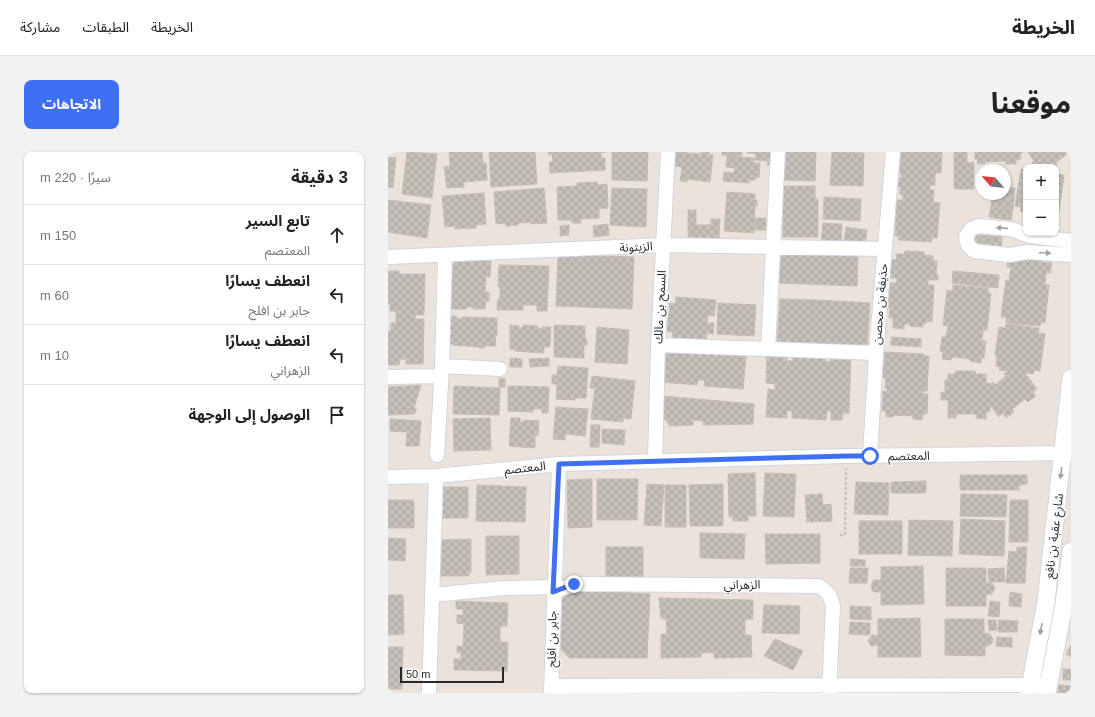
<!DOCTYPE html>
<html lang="ar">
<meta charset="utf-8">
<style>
body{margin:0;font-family:Arial,"Noto Sans Arabic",sans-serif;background:#f2f2f2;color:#222;direction:rtl}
.controls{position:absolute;right:12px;top:12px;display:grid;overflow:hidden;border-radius:8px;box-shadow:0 1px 3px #0004}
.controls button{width:36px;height:36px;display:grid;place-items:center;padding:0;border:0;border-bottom:1px solid #e0e0e0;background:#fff;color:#222;font:20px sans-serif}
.compass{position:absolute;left:587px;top:12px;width:36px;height:36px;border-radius:50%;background:#fff;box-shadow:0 1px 3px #0004;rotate:298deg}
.scale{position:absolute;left:12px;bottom:10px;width:104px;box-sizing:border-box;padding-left:4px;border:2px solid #292929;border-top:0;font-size:11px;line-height:14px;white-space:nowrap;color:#292929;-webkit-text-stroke:3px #fff;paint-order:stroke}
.stop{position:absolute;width:12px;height:12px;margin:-9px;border:3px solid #3f70f4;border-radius:50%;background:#fff}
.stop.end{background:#3f70f4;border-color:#fff;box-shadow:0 1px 4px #0008}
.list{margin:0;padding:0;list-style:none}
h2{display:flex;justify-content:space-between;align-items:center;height:52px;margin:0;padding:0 16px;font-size:17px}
h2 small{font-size:13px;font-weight:400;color:#767676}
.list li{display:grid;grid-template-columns:26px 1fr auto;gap:12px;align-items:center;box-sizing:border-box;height:60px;padding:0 16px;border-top:1px solid #e0e0e0}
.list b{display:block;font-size:15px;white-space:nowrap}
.list p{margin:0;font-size:13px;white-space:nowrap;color:#767676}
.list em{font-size:13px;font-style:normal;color:#767676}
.icon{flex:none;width:22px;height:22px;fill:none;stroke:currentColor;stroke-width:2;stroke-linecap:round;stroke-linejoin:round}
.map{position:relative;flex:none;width:683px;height:541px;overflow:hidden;direction:ltr;border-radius:8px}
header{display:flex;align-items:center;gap:24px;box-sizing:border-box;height:56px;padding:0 20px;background:#fff;border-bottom:1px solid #e0e0e0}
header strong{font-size:19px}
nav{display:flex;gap:22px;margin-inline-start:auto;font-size:14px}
.intro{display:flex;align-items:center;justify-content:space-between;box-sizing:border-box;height:96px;padding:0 24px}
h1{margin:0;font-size:28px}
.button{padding:10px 18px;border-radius:8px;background:#3f70f4;color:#fff;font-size:14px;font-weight:700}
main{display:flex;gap:24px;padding:0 24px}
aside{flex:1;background:#fff;border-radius:8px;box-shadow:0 1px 3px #0004}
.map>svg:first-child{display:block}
.building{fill:url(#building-cross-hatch);stroke:#c6beb5}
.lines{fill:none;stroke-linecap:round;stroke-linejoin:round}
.minor-casing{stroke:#d0d5e1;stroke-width:16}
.tertiary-casing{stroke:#d0d5e1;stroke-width:19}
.path{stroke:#c3c3c3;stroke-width:2.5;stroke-dasharray:3 2;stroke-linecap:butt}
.minor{stroke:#fff;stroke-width:14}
.tertiary{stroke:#fff;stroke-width:17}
.oneway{fill:#9f9f9f}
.route{stroke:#3f70f4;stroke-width:5}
.labels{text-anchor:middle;stroke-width:3;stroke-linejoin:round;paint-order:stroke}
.street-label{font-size:12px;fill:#292929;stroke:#fff}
</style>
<header>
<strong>الخريطة</strong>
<nav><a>الخريطة</a><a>الطبقات</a><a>مشاركة</a></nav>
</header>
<div class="intro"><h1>موقعنا</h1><a class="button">الاتجاهات</a></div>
<main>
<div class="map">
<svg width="683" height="541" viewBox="0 0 683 541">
<defs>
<pattern id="building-cross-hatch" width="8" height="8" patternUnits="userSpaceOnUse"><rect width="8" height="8" fill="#c6c0bb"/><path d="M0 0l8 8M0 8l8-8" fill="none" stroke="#aaa5a1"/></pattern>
</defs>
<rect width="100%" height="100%" fill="#ebe3db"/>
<!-- building -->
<path class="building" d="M19,0L49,2L44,46L14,42Z
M61,0H94L95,11H98L99,28L76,30V35L59,36L56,15L62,14Z
M101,0H147L149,32L103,35Z
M160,0H218L213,1V6H217V18L162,21L161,10H165L164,2L161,3Z
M224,0H260L259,29L224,28Z
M288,0L313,2V0H321V3H325L322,30L299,27V30L292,29L294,15L286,14Z
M334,0H354V4L334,3Z
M359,0H386L384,13H379L380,9L367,8L368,2L359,1Z
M396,0H428L427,29L395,28Z
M444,0L476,1L475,34L442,33Z
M510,0H554L553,21H547V33H542V38H546L545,50L552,51L549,86H544L543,90L510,88L511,84H507L509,48H515V43L512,42V35L509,34V26H513V21L509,20Z
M566,0H579V11L586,10V37H566Z
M587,0H635L632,3L633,5L632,8L630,7L628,9V12H618V9L597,10V12H589L590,7H587Z
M640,0H678L679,2L666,12H669L668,18H671L670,22L676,23L671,60H668V15H643L645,13L644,11L646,9Z
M339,4L366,6V11H372L371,26L367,25V28H362L361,31L335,29L336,20L346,21L347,16L338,15Z
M0,5L8,6L5,36L0,35Z
M640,13L642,15H638V60L632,59L633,55L627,54L633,17L637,18V15Z
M209,30V33L219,32L220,56L211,57V66L193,67V71H184V68H170L169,35L189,34V31Z
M395,34H427V47H430V85H395Z
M617,34L627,36L626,46L616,45Z
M156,36L159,71L143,72V70L130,71V73L118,74V71L108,72L106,40Z
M224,36L259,37L258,75L222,73Z
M339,40L367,42V48H369V54H367L366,81L336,79Z
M96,41L98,72L88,73V76L67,77V74L57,75L54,44Z
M604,42H616V45L604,44Z
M604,44L616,45L615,56L603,54Z
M436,45L473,47L472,69L435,67Z
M616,45L626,46L625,57L615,56Z
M0,48L43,53L39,86L0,80Z
M603,54L615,56L613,67L601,65Z
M615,56L625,57L623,68L613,67Z
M300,58H308V73H323V67H332L331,86L300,85Z
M367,66H378V78H367Z
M435,71L454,72L453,93L433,91Z
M220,72L221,83L206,85L205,74Z
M181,73V83L172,84V74Z
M458,75L479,78L477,93L456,91Z
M583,81L593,83L592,96L581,94Z
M593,83L604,84L602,97L592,96Z
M604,84L614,85L613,98L602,97Z
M517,99L536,100V103L545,104V109H549L548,123H550V128H540V133H546L544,170L538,169V172L535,171V175L522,174V172H516V177L505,176V166H501L502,155H500L502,131H509V126H502L504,107L509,108L508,102H516Z
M391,100L470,103L469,134L390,131Z
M170,103L246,105L244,157L168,154Z
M620,106H653V110L664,111L662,121L658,120L657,133H661L657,171L653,170L652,174L618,171V165H613L618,128H621L623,115H619Z
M103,108L102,125L98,124L97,140H101V149H98L97,157H85V155H78V157H60L61,116L67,110Z
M111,113L161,114L159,159H149V153H135V158H109L110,147H112V135H110Z
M0,119H11V122H37L36,163H27V167H36L35,212H18V207H12L11,213H0V179H3V171H8V159H2V152H0Z
M565,119L611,123L610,136L564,131Z
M565,133L600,136V141L603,142L599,178H595L594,189H598L596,206H593V211L582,209V207L564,205L563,208L554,207L555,200L552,199L554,185H558L560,174L555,173L559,138L565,139Z
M288,145L328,148L326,164L320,163L319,171H326L325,182L319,181L318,191L284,188L285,180L279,179L282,151L287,152Z
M392,147L428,148L426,193L389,191Z
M428,148L482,151L479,196L426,193Z
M330,151L368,153L366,184L329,182Z
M63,164H68L70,167H73L74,165L109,166V184L107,185L108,194H96V196H91L90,195L65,193L58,187L61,166Z
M618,172L651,176L650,181L657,182L652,219L646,218L645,222L637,221L649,237L645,240L648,244L640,250L637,247L624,257L626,260L618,266L615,261L611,265L602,253V260H598V267L588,266V262H568V266H560V248H553V240H557V228H560V222H567V219H587L588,222H598V231H602V233L605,230L607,233L618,224L616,222L620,219L611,218L612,215L608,214L609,204L607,203L611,175L617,176Z
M122,173L131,174V176H135V173L150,174V177H154V175H163L162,195H156V201L127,199V197H122Z
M166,173L197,174V187H199V193H196V206L166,205Z
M209,175L241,178L239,212L207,210Z
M503,185L533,187V195L503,193Z
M277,198L358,205L355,237L316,234L317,228H310L309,233L274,230Z
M379,200L399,201V209H405V202L437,203V209L443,210V203L463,204L461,261H455L454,268H443V259H439L438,268L404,266V259L399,258V266L378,265L380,237L387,238V232L378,231Z
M497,200L536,202V204H541L539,239H535V242H540L539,262H535L534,268L525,267V264L505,263V265H498V259H494L495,239L499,240V236H497L498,226H495Z
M122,206L134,207V215H122Z
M161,206V214L142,215L141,207Z
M170,214L200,216L198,246H187V248L168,247L169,232H164V223H169Z
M204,224L247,229L243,267L235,266V270L203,267L207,236H202Z
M111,226L117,227V235H111Z
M33,233L26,256L29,258L26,262L0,263V235Z
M66,234L112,236L111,263L65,262Z
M120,234L161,235L160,261H154V257H145V260L120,259Z
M275,244L366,252L365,272L315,273L316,269L305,268V273L282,274L272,261Z
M168,255L200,257L197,284L177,282V288L165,287Z
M102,266L103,298L66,299L65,267Z
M123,266H132V270H136V268L151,269L150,283H147V296L121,294Z
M2,267L33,269L31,294H18L19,280L2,279Z
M203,273H212L211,295H202Z
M214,277L237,278L236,293L214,291Z
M367,321L368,364H360V369H345V365H341L340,322Z
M377,321L408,322L406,365L375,364Z
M572,323H639V332L631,333V338H572Z
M204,327V375L180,376L179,328Z
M209,327H250L249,368H209Z
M538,329V341H503V330Z
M468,330L501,331L500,363L466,362Z
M259,332L276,333L273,374L256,373Z
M335,332V374H302L301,333Z
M89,333L138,335L137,370L88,369Z
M277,333H298V375H277Z
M49,335H80V366H49Z
M434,342L435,353L443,352L444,369L419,370L417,343Z
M573,342L619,343L618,365L572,364Z
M0,348H26V376H0Z
M622,348H640V390H621Z
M573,367L617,369L616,404L571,402Z
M521,368L565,369L564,404L520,403Z
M471,369H514V402H471Z
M312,381L357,382L356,407L312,406Z
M377,382H432V411L378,412Z
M98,384H131V422L98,423Z
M0,386L18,387L17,409L0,408Z
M83,387V420L80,424H52L51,388Z
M218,395H255V427H218Z
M629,395H639L637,431H618L621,399L629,400Z
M463,407L477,408V414H462Z
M535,414L536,452L493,453V440H486L484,438L483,434L484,431L486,428H493V415Z
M462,416H480L479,431H461Z
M558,416H598V431H604L607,436L604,442H598V454H558Z
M616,416L617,430H601L600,417Z
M183,437L262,442L259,506H181L173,497V448Z
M622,440L634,442L633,455L621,454Z
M0,443H15L16,482L0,483Z
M271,446L365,448V467H357V483H363L364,505L326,506V500L313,501V505L273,506V482H279L278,467L273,466Z
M68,449L120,451L119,474H112V490H120L119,519L66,518V507H73V501H69V494L75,495L76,472L69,471V463H75V457H68Z
M602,449L612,450L611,465L600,464Z
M376,453L412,454L411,482L374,481Z
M462,454L483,455V468L462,467Z
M532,466L533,505H490V493L483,494L480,489L484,483L490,484V467Z
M557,467H596V482L601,481L605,487L604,491L602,493L597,494V504L557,503Z
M600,468H608L609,478L601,479Z
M611,468L630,469L629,480H610Z
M462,470L482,471V483L461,482Z
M609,485L624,486V495L608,494Z
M387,487L415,499L405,518L376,504Z
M683,493V505L678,502Z
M0,495H15L14,537H0Z
M675,517H683V528H675Z
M671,533L683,534V541H670Z"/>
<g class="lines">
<defs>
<path id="minor" d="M683,89L643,84L622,77L591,74L583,77L578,85L580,93L586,99L621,103L640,100L683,103
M0,105L276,93L497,97
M270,193L488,201
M380,197L390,0
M54,214L112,217
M0,225L53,224
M49,303L54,214L57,103
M482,304L488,201L505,0
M267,310L270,193L280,0
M0,325L48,324L171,312L459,304L683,301
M165,440L186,432L431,434C440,440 443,444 445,454L441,541
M44,443L117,436L165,435
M163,534L643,533L661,534
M41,541L48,324
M163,541L171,312"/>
<path id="tertiary" d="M641,541L658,450L683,226
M659,541L676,452L683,399"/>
</defs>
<!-- minor casing -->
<use href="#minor" class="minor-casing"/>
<!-- tertiary casing -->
<use href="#tertiary" class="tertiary-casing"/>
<!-- path -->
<path class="path" d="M452,383H457L458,316"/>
<!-- minor -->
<use href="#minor" class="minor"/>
<!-- tertiary -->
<use href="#tertiary" class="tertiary"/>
</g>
<!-- one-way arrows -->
<defs><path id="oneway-solid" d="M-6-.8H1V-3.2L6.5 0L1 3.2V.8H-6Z"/></defs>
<g class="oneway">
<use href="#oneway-solid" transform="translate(614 76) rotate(-175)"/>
<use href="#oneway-solid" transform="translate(657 101) rotate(3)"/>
<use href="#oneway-solid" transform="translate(673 321) rotate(97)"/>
<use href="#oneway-solid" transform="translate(653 477) rotate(100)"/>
</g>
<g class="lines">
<!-- route -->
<path class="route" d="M186,432L165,440L171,312L459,304H482"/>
</g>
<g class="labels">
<!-- street labels -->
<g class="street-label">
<text transform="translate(248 95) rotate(-3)" y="4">الزيتونة</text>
<text transform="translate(492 152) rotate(-85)" y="4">حذيفة بن محصن</text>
<text transform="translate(272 155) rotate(-87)" y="4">السمح بن مالك</text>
<text transform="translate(521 304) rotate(-1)" y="4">المعتصم</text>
<text transform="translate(137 316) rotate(-6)" y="4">المعتصم</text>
<text transform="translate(666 384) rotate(-83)" y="4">شارع عقبة بن نافع</text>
<text x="354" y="437">الزهراني</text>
<text transform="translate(164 487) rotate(-89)" y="4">جابر بن افلح</text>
</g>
</g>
</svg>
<div class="controls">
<button>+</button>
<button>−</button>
</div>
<svg class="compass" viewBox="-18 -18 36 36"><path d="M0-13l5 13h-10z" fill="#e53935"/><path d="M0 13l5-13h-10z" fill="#767676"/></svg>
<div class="scale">50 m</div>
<div class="stop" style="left:482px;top:304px"></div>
<div class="stop end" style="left:186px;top:432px"></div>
</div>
<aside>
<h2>3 دقيقة<small>سيرًا · 220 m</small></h2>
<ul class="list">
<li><svg class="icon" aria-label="ahead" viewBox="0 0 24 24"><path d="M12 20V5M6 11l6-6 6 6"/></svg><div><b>تابع السير</b><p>المعتصم</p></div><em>150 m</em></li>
<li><svg class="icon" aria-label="left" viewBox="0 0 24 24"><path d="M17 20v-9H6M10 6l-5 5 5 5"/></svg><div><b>انعطف يسارًا</b><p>جابر بن افلح</p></div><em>60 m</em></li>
<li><svg class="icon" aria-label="left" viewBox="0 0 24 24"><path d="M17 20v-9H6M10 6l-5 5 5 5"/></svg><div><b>انعطف يسارًا</b><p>الزهراني</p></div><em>10 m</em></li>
<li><svg class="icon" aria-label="arrive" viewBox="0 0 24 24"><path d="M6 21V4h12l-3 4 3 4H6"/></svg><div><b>الوصول إلى الوجهة</b></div></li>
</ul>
</aside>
</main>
